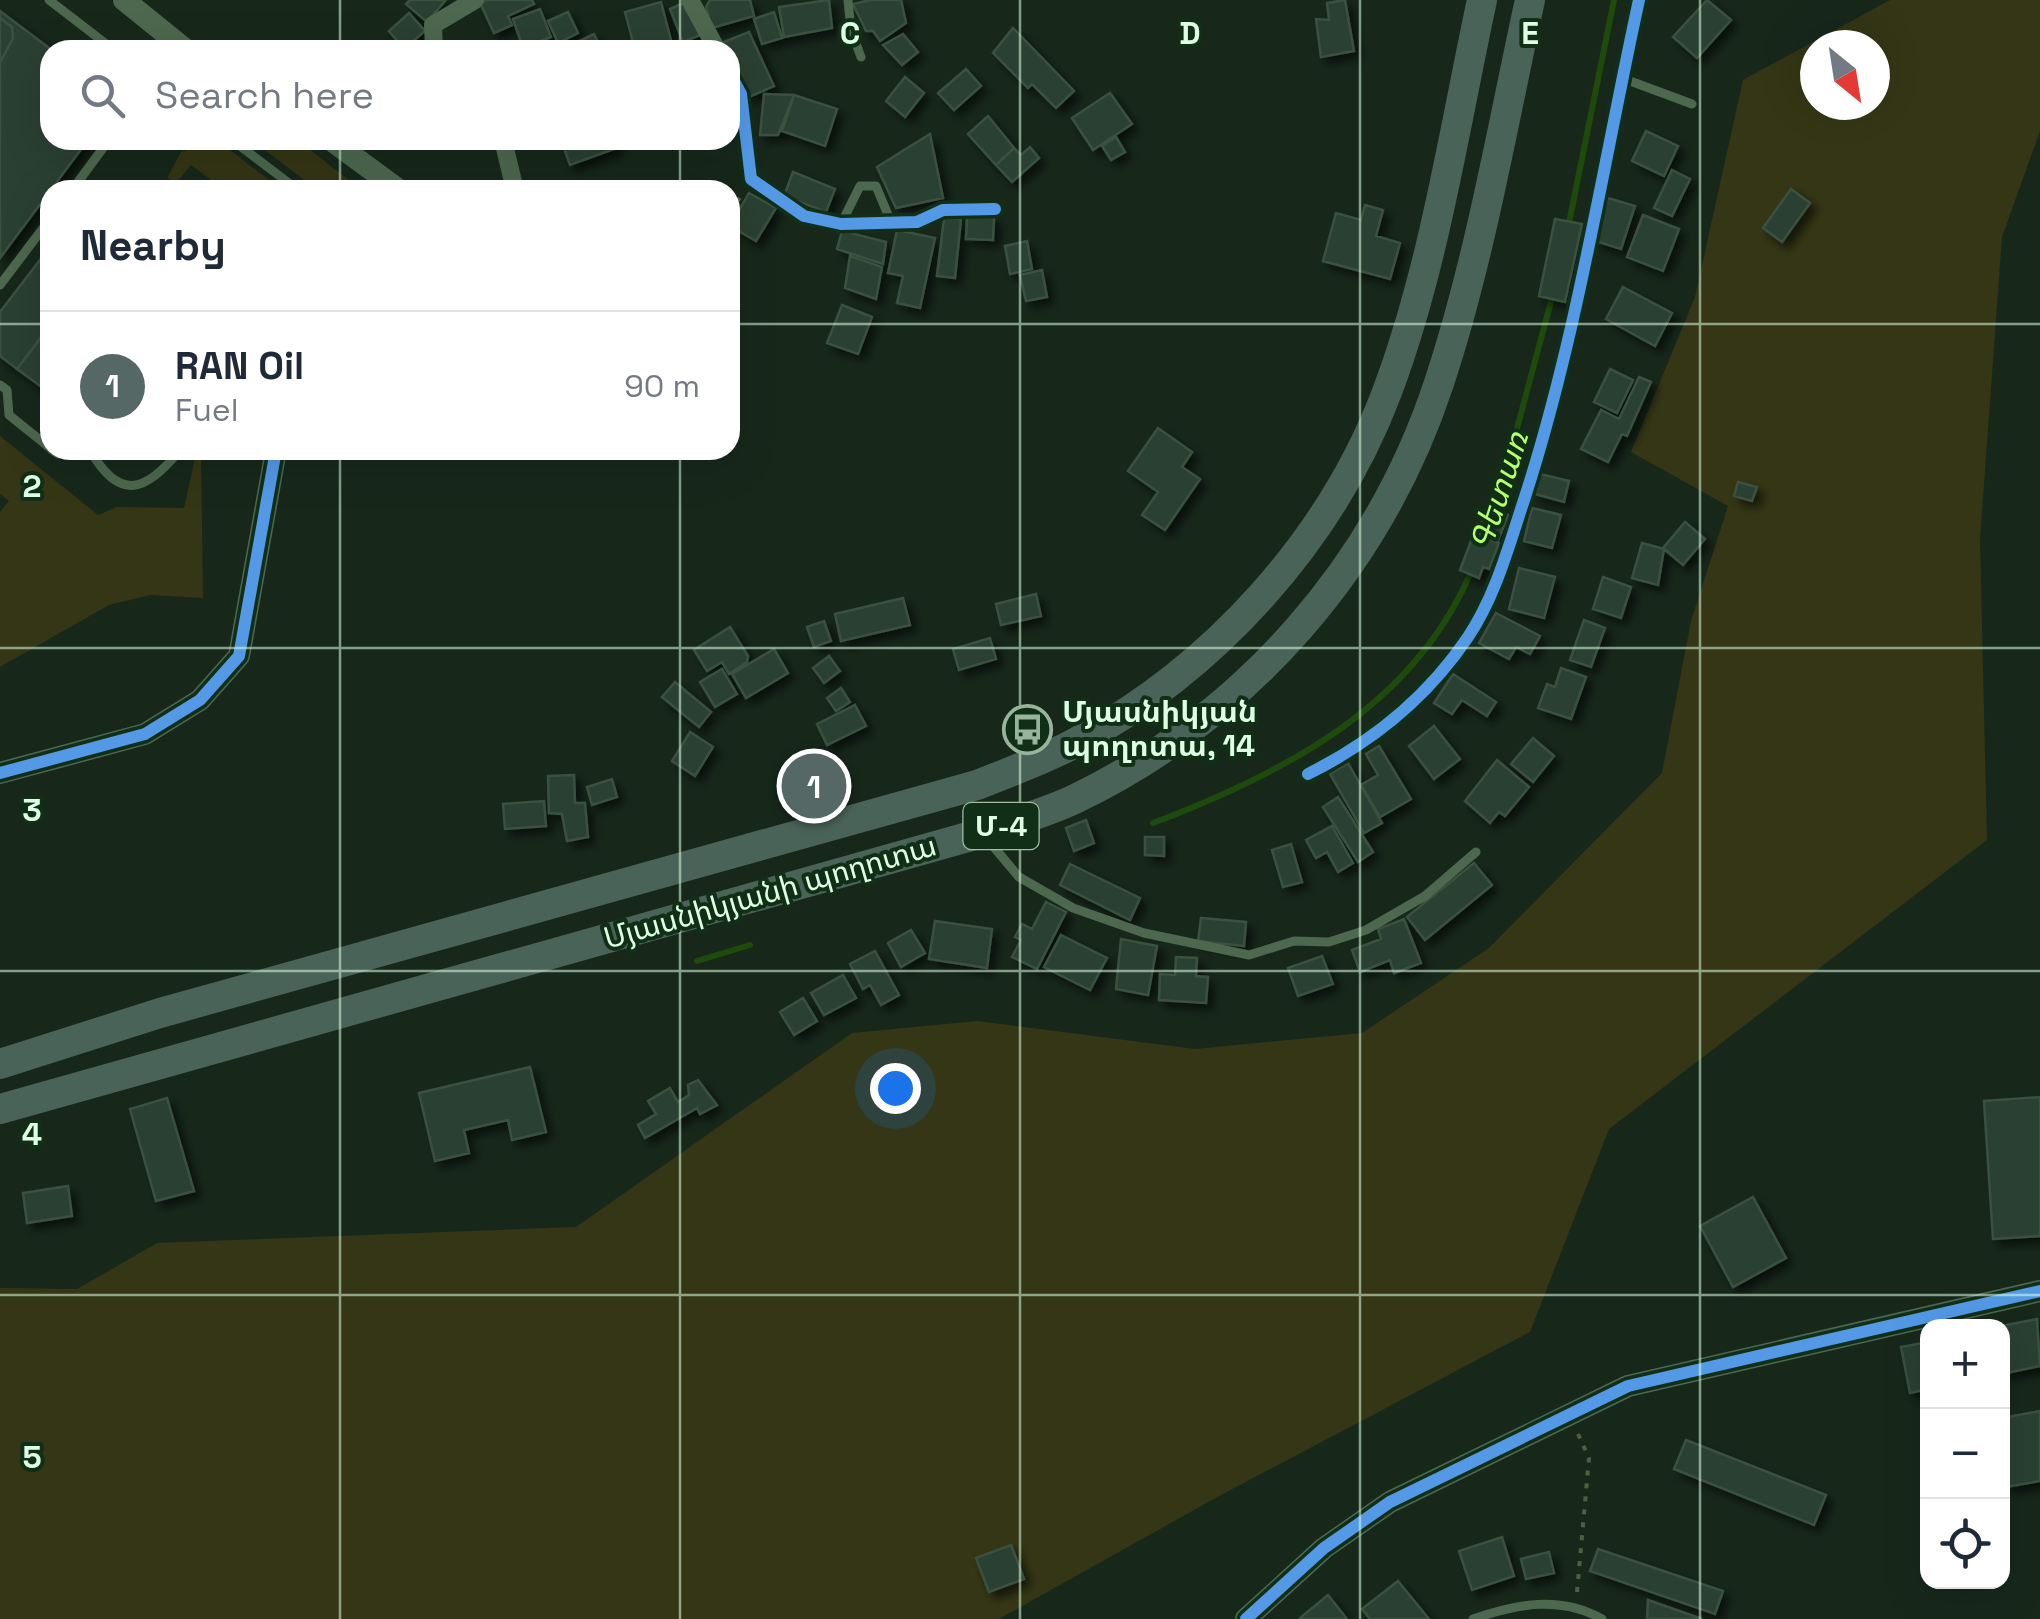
<!DOCTYPE html>
<meta charset="utf-8">
<style>
body{margin:0;font-family:"Space Grotesk","Noto Sans Armenian",sans-serif;background:#f2f2f3;color:#1f2937}
.controls{position:absolute;right:30px;bottom:30px;display:grid;overflow:hidden;border-radius:20px;box-shadow:0 10px 40px #0002}
.controls button{width:90px;height:90px;display:grid;place-items:center;padding:0;border:0;border-bottom:2px solid #e0e1e3;background:#fff;color:#1f2937;font:50px sans-serif}
.compass{position:absolute;left:1800px;top:30px;width:90px;height:90px;border-radius:50%;background:#fff;box-shadow:0 10px 40px #0002;rotate:150deg}
.you{position:absolute;left:895px;top:1088px;width:35px;height:35px;margin:-25px;border:8px solid #fff;border-radius:50%;background:#1a73e8;box-shadow:0 0 0 15px #1a73e833}
.badge{display:grid;place-items:center;width:65px;height:65px;border-radius:50%;background:#556865;color:#fff;font-size:32px;font-weight:700}
.pin{position:absolute;translate:-50% -50%;border:5px solid #fff;box-shadow:0 2px 10px #0006}
.list{margin:0;padding:0;list-style:none}
h2{display:flex;justify-content:space-between;align-items:center;height:130px;margin:0;padding:0 40px;font-size:42px}
h2 small{font-size:32px;font-weight:400;color:#747a83}
.list li{display:grid;grid-template-columns:65px 1fr auto;gap:30px;align-items:center;box-sizing:border-box;height:150px;padding:0 40px;border-top:2px solid #e0e1e3}
.list b{display:block;font-size:38px;white-space:nowrap}
.list p{margin:0;font-size:32px;white-space:nowrap;color:#747a83}
.list em{font-size:32px;font-style:normal;color:#747a83}
.icon{flex:none;width:55px;height:55px;fill:none;stroke:currentColor;stroke-width:2;stroke-linecap:round;stroke-linejoin:round}
.map{position:relative;flex:none;width:2040px;height:1619px;overflow:hidden}
.search{position:absolute;background:#fff;box-shadow:0 10px 40px #0002;left:40px;top:40px;width:700px;height:110px;display:flex;align-items:center;gap:25px;box-sizing:border-box;padding:0 35px;border-radius:30px;color:#747a83;font-size:38px}
.panel{position:absolute;background:#fff;box-shadow:0 10px 40px #0002;left:40px;top:180px;width:700px;height:280px;border-radius:30px}
.map>svg:first-child{display:block}
.green{fill:#343615;fill-rule:evenodd}
.lines{fill:none;stroke-linecap:round;stroke-linejoin:round}
.stream{stroke:#1e4b0b;stroke-width:6}
.building{fill:#2c3f30;stroke:#3a5140;stroke-width:2.5;filter:url(#shadow)}
.path{stroke:#4e5f43;stroke-width:4;stroke-dasharray:5 8;stroke-linecap:butt}
.service{stroke:#4d684f;stroke-width:9}
.minor{stroke:#4d684f;stroke-width:18}
.tertiary{stroke:#4d684f;stroke-width:22}
.trunk{stroke:#4a6358;stroke-width:30}
.cycleway-casing{stroke:#112e17;stroke-width:19}
.cycleway{stroke:#5399e6;stroke-width:12}
.grid{fill:none;stroke:#deffe3;stroke-width:2.5;stroke-opacity:0.55}
.labels{text-anchor:middle;stroke-width:8;stroke-linejoin:round;paint-order:stroke}
.shield{fill:#112e17;stroke:#a0c0a6;stroke-width:2.5}
.shield-label{font-size:28px;font-weight:bold;fill:#deffe3}
.poi-label{font-size:30px;font-weight:bold;fill:#deffe3;stroke:#112e17;text-anchor:start}
.street-label{font-size:30px;fill:#deffe3;stroke:#112e17}
.water-label{font-size:32px;font-style:italic;fill:#b4ff6c;stroke:#112e17}
.grid-label{font-size:32px;text-anchor:middle;font-weight:bold;fill:#deffe3;stroke:#112e17;stroke-width:8;stroke-linejoin:round;paint-order:stroke}
</style>
<div class="map">
<svg width="2040" height="1619" viewBox="0 0 2040 1619">
<defs>
<filter id="shadow"><feDropShadow dx="6" dy="6" stdDeviation="5" flood-color="#0009"/></filter>
</defs>
<rect width="100%" height="100%" fill="#17281b"/>
<!-- green -->
<path class="green" d="M1890,0H2040V131L2002,237L1980,539L1987,840L1609,1129L1530,1332L1221,1495L999,1619H0V1288L77,1289L157,1243L576,1227L852,1033L977,1021L1195,1049L1362,1033L1489,948L1662,773L1691,621L1728,506L1631,452L1695,297L1743,80ZM1815,45H1875V105H1815Z
M252,140H298L361,190H317Z
M218,141L282,190H225L191,165L177,182L167,178L181,152Z
M0,436L98,515L117,507L184,508L196,454L201,452L203,598L150,595L109,605L0,667V512L9,501L0,494Z"/>
<g class="lines">
<!-- stream -->
<path class="stream" d="M1568,228L1614,0
M1493,518L1553,294
M1153,823C1285,773 1417,705 1473,567
M697,961L750,945"/>
</g>
<!-- building -->
<path class="building" d="M410,0H443L445,1L427,22L406,4Z
M487,0H532L534,4L508,16L512,25L494,33L480,3Z
M710,0H750L754,16L712,28L706,7Z
M829,0L832,28L784,37L779,7Z
M870,0H901L906,23L880,41L873,31H866L853,4Z
M1345,0L1354,51L1321,57L1316,19L1329,20L1327,3Z
M1707,0L1731,20L1697,58L1673,37Z
M661,2L672,44L635,50L625,12Z
M686,2L700,35L683,42L670,9Z
M540,9L551,37L523,48L513,19Z
M0,11L52,50L50,140H88L0,258Z
M568,12L578,33L558,43L548,21Z
M774,12L782,38L762,44L754,19Z
M409,13L425,31L404,49L389,31Z
M0,18L12,27L13,38L0,63Z
M1013,28L1074,91L1056,108L1032,84L1028,88L993,53Z
M749,32L774,86L749,97L724,42Z
M594,34L602,50H574L571,45Z
M903,34L918,52L902,65L883,45Z
M966,69L981,86L954,110L938,93Z
M905,77L924,93L905,117L886,101Z
M1110,93L1132,124L1093,150L1072,118Z
M764,94L794,95L778,135H760Z
M794,95L837,109L825,146L782,131Z
M988,116L1014,148L996,165L968,134Z
M1646,131L1678,146L1664,176L1632,161Z
M930,134L943,198L896,208L877,167Z
M1116,137L1125,152L1111,160L1102,146Z
M561,140H615L617,148L570,165Z
M1030,147L1039,158L1012,182L996,165L1014,148L1021,155Z
M1672,170L1690,179L1672,216L1654,208Z
M793,172L835,189L826,212L784,196Z
M1791,189L1810,203L1782,242L1763,228Z
M749,193L776,208L756,241L730,226Z
M1608,198L1635,206L1621,249L1595,241Z
M1365,205L1383,210L1376,236L1400,243L1390,279L1323,261L1336,213L1361,220Z
M1643,215L1679,229L1663,271L1627,257Z
M967,216L994,218L993,240L966,239Z
M944,218L961,219L955,278L937,276Z
M1555,219L1582,224L1565,302L1539,296Z
M897,230L935,238L920,308L897,303L903,276L888,273Z
M842,231L886,242L883,264L837,249Z
M1027,241L1032,269L1010,274L1005,246Z
M50,247V325L17,369L0,356V312Z
M850,256L882,267L876,299L845,288Z
M1042,270L1047,297L1026,301L1020,275Z
M1623,287L1672,313L1655,346L1606,319Z
M842,305L872,317L858,354L827,343Z
M48,329L50,330V393L17,369Z
M1610,369L1633,380L1617,413L1594,402Z
M1639,377L1651,382L1627,436L1622,434L1608,462L1581,449L1601,410L1619,419Z
M1158,428L1192,452L1182,467L1200,479L1165,530L1142,515L1158,492L1128,471Z
M1540,474L1569,481L1564,502L1535,494Z
M1738,482L1757,487L1752,501L1734,496Z
M1488,507L1508,515L1498,541L1477,533Z
M1532,508L1561,515L1552,548L1524,541Z
M1685,522L1705,539L1683,565L1663,548Z
M1474,533L1499,543L1489,569L1483,567L1479,578L1460,570Z
M1642,543L1664,549L1658,585L1632,578Z
M1519,568L1555,577L1544,618L1509,609Z
M1603,577L1631,587L1621,618L1593,609Z
M1036,594L1041,616L1001,625L996,604Z
M903,598L910,625L841,641L835,614Z
M1496,613L1540,636L1530,654L1516,647L1509,659L1479,643Z
M1584,620L1605,628L1591,667L1570,660Z
M824,621L831,641L814,647L807,627Z
M730,627L748,656L747,662L729,674L722,662L707,671L694,650Z
M990,638L996,659L959,670L953,649Z
M774,649L788,673L746,698L732,674Z
M829,656L840,671L824,683L813,668Z
M1561,668L1586,677L1571,719L1538,708L1547,684L1555,687Z
M722,669L737,694L715,707L700,682Z
M1453,674L1496,702L1487,716L1462,700L1452,714L1434,703Z
M675,682L711,712L699,727L662,697Z
M841,688L850,702L836,711L827,698Z
M855,705L866,726L827,745L817,724Z
M1434,726L1460,759L1434,779L1409,746Z
M690,732L713,747L695,776L672,761Z
M1533,738L1554,756L1533,782L1511,764Z
M1379,746L1411,799L1380,817L1361,785L1378,775L1366,754Z
M805,757L832,773L817,800L789,783Z
M1497,760L1529,787L1505,816L1499,812L1490,823L1465,801Z
M1348,763L1382,823L1364,833L1330,774Z
M574,775L575,803H585L588,837L567,841L562,814L549,813L548,776Z
M612,779L617,797L592,805L587,787Z
M1338,797L1373,852L1358,862L1323,807Z
M544,801L546,826L505,829L503,804Z
M1086,820L1094,843L1074,851L1066,828Z
M1332,826L1353,863L1338,872L1327,852L1316,858L1306,840Z
M1145,837H1164V856L1145,855Z
M1291,844L1302,882L1283,887L1272,850Z
M1474,863L1492,885L1425,940L1407,917Z
M1070,864L1140,898L1130,920L1060,885Z
M1046,902L1066,912L1037,969L1012,957L1021,940L1015,937L1022,924L1032,929Z
M1201,918L1246,922L1244,946L1198,941Z
M1404,919L1421,963L1394,973L1390,960L1360,972L1352,950L1381,939L1378,929Z
M935,921L992,929L987,968L929,959Z
M911,930L925,953L901,967L888,943Z
M1061,935L1107,958L1090,990L1044,967Z
M1121,939L1157,946L1148,995L1116,989Z
M875,951L899,995L881,1005L870,985L863,989L850,964Z
M1322,956L1333,984L1298,996L1288,968Z
M1176,957L1197,958L1196,976L1208,977L1206,1003L1159,1000L1160,974L1175,975Z
M843,975L856,998L824,1015L811,993Z
M803,998L817,1021L794,1035L780,1012Z
M530,1067L546,1132L512,1140L508,1120L464,1130L469,1153L435,1161L419,1093Z
M698,1080L717,1105L700,1114L697,1108L645,1138L638,1125L656,1114L648,1101L670,1088L678,1102L689,1095L688,1085Z
M2040,1097V1236L1993,1239L1984,1101Z
M167,1098L194,1191L156,1201L130,1109Z
M68,1186L72,1216L27,1223L23,1193Z
M1753,1197L1786,1258L1733,1287L1700,1226Z
M2037,1319L2040,1366L2002,1374L2001,1326Z
M1928,1342V1389L1910,1393L1901,1347Z
M2040,1411V1481L2006,1487L2002,1418Z
M1686,1440L1826,1495L1814,1525L1674,1469Z
M1502,1537L1514,1576L1472,1590L1459,1551Z
M1011,1545L1024,1579L989,1592L976,1558Z
M1598,1549L1723,1591L1715,1614L1590,1571Z
M1549,1552L1554,1573L1526,1579L1521,1559Z
M1398,1581L1429,1619H1370L1362,1609Z
M1328,1595L1347,1619H1301L1300,1618Z
M1648,1600L1702,1619H1647Z"/>
<g class="lines">
<!-- path -->
<path class="path" d="M730,213L741,196
M1577,1592L1589,1458L1578,1434"/>
<!-- service -->
<path class="service" d="M49,0L114,50
M848,0L851,30L861,57
M1622,78L1692,104
M232,140L298,190
M72,190L109,140
M841,224L860,186H876L891,222
M0,285L50,219
M0,385L7,390L9,415L50,448
M52,450L58,454L87,450
M90,450C120,503 147,491 180,450
M987,839L1019,877L1073,908L1144,933L1249,955L1294,941L1329,942L1366,930L1425,896L1476,852
M1473,1619C1517,1604 1560,1595 1602,1619"/>
<!-- minor -->
<path class="minor" d="M690,0L717,50
M434,50L433,25L475,0
M730,74L741,94L751,179L804,216L841,224L917,222L943,210L995,209
M503,140L515,190
M1308,774C1372,742 1427,698 1468,637C1496,595 1509,545 1525,497C1577,336 1603,165 1639,0"/>
<!-- tertiary -->
<path class="tertiary" d="M124,0L186,50
M331,140L399,190
M0,773L145,734L200,700L239,656L276,450
M1246,1619L1324,1548L1390,1502L1628,1386L2040,1291"/>
<!-- trunk -->
<path class="trunk" d="M0,1064L160,1013L977,785C1009,772 1044,760 1075,743C1214,669 1331,540 1387,392C1434,267 1454,130 1482,0
M0,1109L982,833C1013,822 1045,813 1075,799C1247,716 1379,565 1439,383C1480,259 1502,128 1530,0"/>
<defs>
<path id="cycleway" d="M730,74L741,94L751,179L804,216L841,224L917,222L943,210L995,209
M0,773L145,734L200,700L239,656L276,450
M1308,774C1372,742 1427,698 1468,637C1496,595 1509,545 1525,497C1577,336 1603,165 1639,0
M1246,1619L1324,1548L1390,1502L1628,1386L2040,1291"/>
</defs>
<!-- cycleway casing -->
<use href="#cycleway" class="cycleway-casing"/>
<!-- cycleway -->
<use href="#cycleway" class="cycleway"/>
</g>
<!-- grid -->
<path class="grid" d="M340,0V50M680,0V50M1020,0V1619M1360,0V1619M1700,0V1619M340,140V190M680,140V190M0,324H50M730,324H2040M340,450V1619M680,450V1619M0,648H2040M0,971H2040M0,1295H2040"/>
<!-- icons -->
<defs>
<symbol id="bus-ring" viewBox="-11 -11 22 22"><circle r="9.5" fill="#112e17" stroke="#98b49d" stroke-width="1.5"/><path d="M-5-6H5V4H4V6H2V4H-2V6H-4V4H-5ZM-3.5-4V0h7V-4ZM-3.5 1.2v1.5H-2V1.2ZM2 1.2v1.5H3.5V1.2Z" fill="#98b49d"/></symbol>
</defs>
<g fill-rule="evenodd">
<use href="#bus-ring" x="1000" y="702" width="55" height="55"/>
</g>
<g class="labels">
<!-- shield labels -->
<rect class="shield" x="963.5" y="803" width="75" height="46" rx="8"/>
<g class="shield-label">
<text x="1001" y="836">Մ-4</text>
</g>
<!-- poi labels -->
<g class="poi-label">
<text x="1062" y="722">Մյասնիկյան<tspan x="1062" dy="34">պողոտա, 14</tspan></text>
</g>
<!-- street labels -->
<g class="street-label">
<text transform="translate(770 892) rotate(-16)" y="10">Մյասնիկյանի պողոտա</text>
</g>
<!-- water labels -->
<g class="water-label">
<text transform="translate(1499 491) rotate(-72)" y="11">Գետառ</text>
</g>
</g>
<g class="grid-label">
<text x="850" y="44">C</text>
<text x="1190" y="44">D</text>
<text x="1530" y="44">E</text>
<text x="32" y="497">2</text>
<text x="32" y="821">3</text>
<text x="32" y="1145">4</text>
<text x="32" y="1468">5</text>
</g>
</svg>
<div class="controls">
<button>+</button>
<button>−</button>
<button><svg class="icon" aria-label="locate" viewBox="0 0 24 24"><circle cx="12" cy="12" r="6"/><path d="M12 2v4M12 18v4M2 12h4M18 12h4"/></svg></button>
</div>
<svg class="compass" viewBox="-18 -18 36 36"><path d="M0-13l5 13h-10z" fill="#e53935"/><path d="M0 13l5-13h-10z" fill="#747a83"/></svg>
<div class="you"></div>
<div class="pin badge" style="left:814px;top:786px">1</div>
<div class="search"><svg class="icon" aria-label="search" viewBox="0 0 24 24"><circle cx="10" cy="10" r="6"/><path d="M15 15l6 6"/></svg>Search here</div>
<section class="panel">
<h2>Nearby<small></small></h2>
<ul class="list">
<li><span class="badge">1</span><div><b>RAN Oil</b><p>Fuel</p></div><em>90 m</em></li>
</ul>
</section>
</div>
